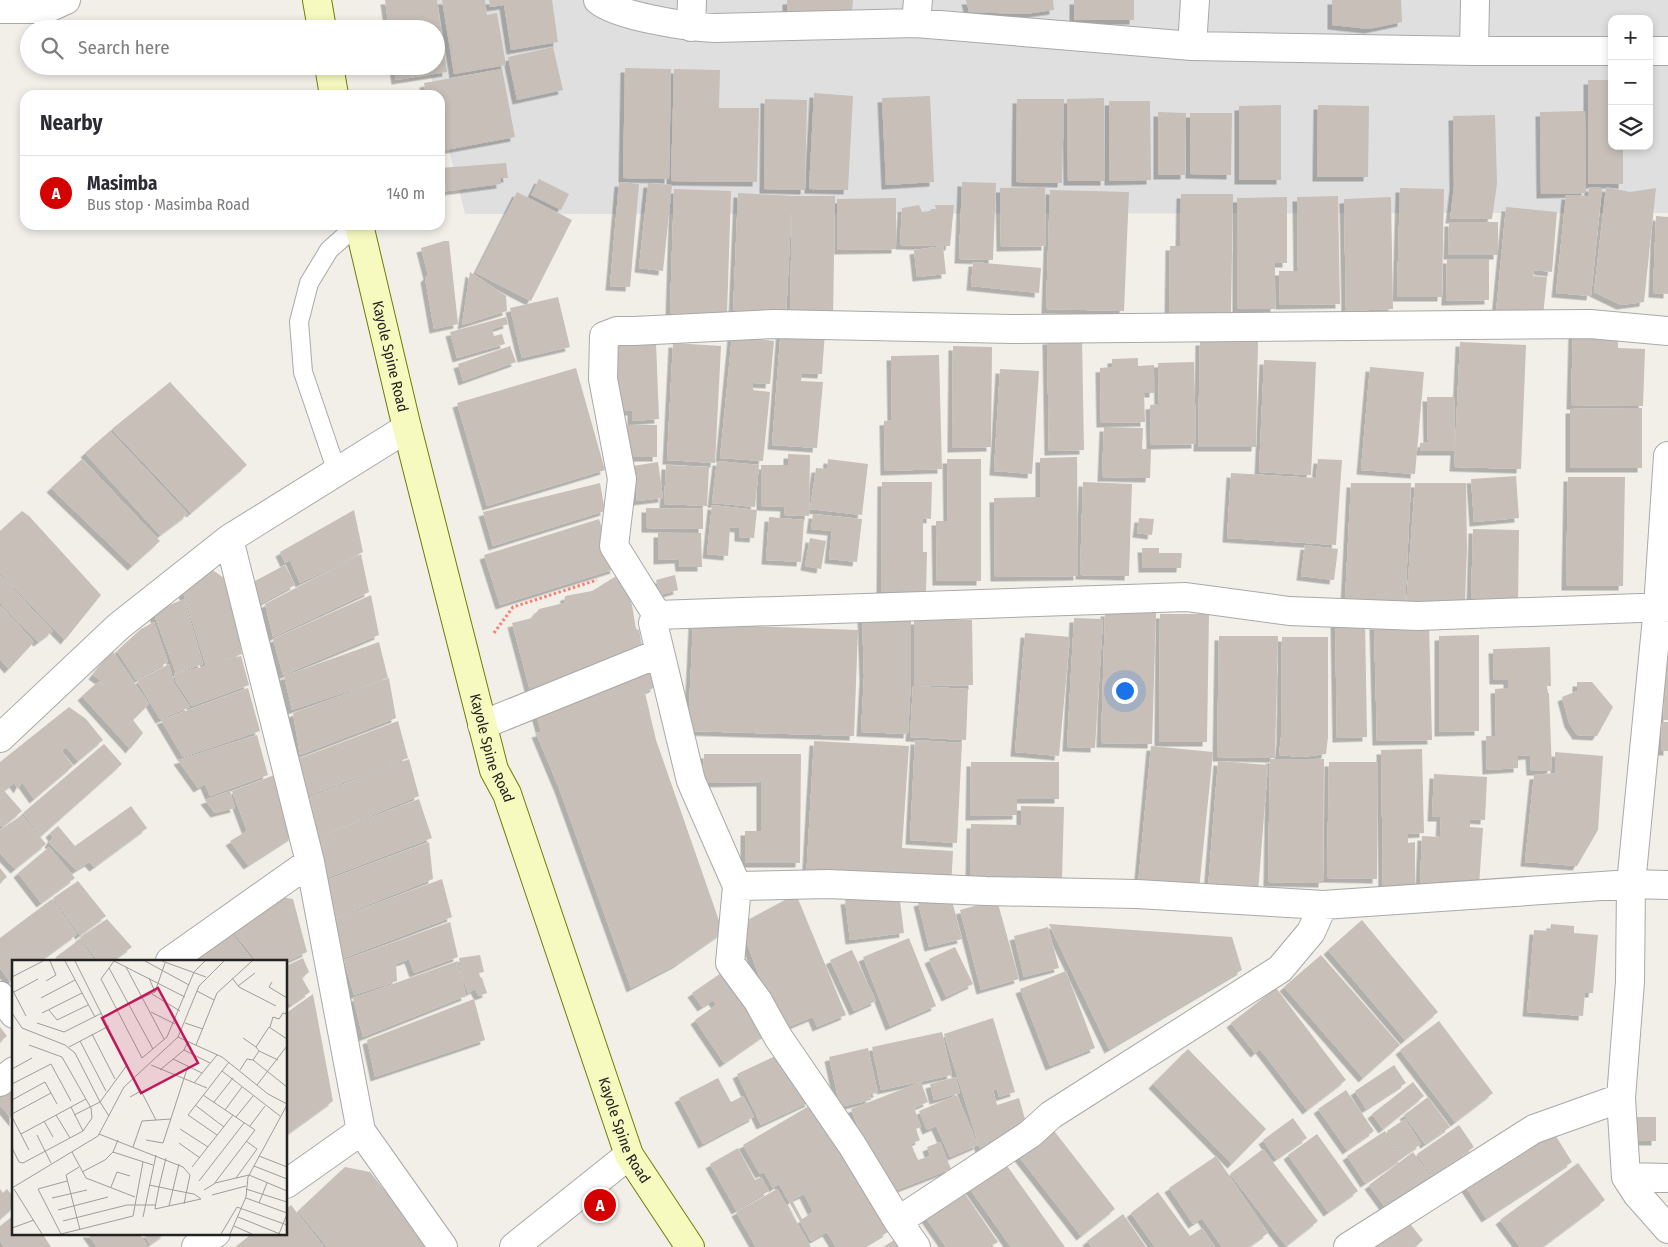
<!DOCTYPE html>
<meta charset="utf-8">
<style>
body{margin:0;font-family:"Fira Sans Condensed",sans-serif;background:#f7f7f7;color:#2b2b33}
.controls{position:absolute;right:15px;top:15px;display:grid;overflow:hidden;border-radius:10px;box-shadow:0 2px 8px #0003}
.controls button{width:45px;height:45px;display:grid;place-items:center;padding:0;border:0;border-bottom:1px solid #e1e1e2;background:#fff;color:#2b2b33;font:25px sans-serif}
.you{position:absolute;left:1124px;top:690px;width:18px;height:18px;margin:-12px;border:4px solid #fff;border-radius:50%;background:#1a73e8;box-shadow:0 0 0 8px #1a73e833}
.badge{display:grid;place-items:center;width:32px;height:32px;border-radius:50%;background:#d40000;color:#fff;font-size:16px;font-weight:700}
.pin{position:absolute;translate:-50% -50%;border:2px solid #fff;box-shadow:0 1px 5px #0006}
.list{margin:0;padding:0;list-style:none}
h2{display:flex;justify-content:space-between;align-items:center;height:65px;margin:0;padding:0 20px;font-size:21px}
h2 small{font-size:16px;font-weight:400;color:#7c7c81}
.list li{display:grid;grid-template-columns:32px 1fr auto;gap:15px;align-items:center;box-sizing:border-box;height:75px;padding:0 20px;border-top:1px solid #e1e1e2}
.list b{display:block;font-size:19px;white-space:nowrap}
.list p{margin:0;font-size:16px;white-space:nowrap;color:#7c7c81}
.list em{font-size:16px;font-style:normal;color:#7c7c81}
.icon{flex:none;width:28px;height:28px;fill:none;stroke:currentColor;stroke-width:2;stroke-linecap:round;stroke-linejoin:round}
.map{position:relative;flex:none;width:1668px;height:1247px;overflow:hidden}
.search{position:absolute;background:#fff;box-shadow:0 2px 8px #0003;left:20px;top:20px;width:425px;height:55px;display:flex;align-items:center;gap:12px;box-sizing:border-box;padding:0 18px;border-radius:28px;color:#7c7c81;font-size:19px}
.panel{position:absolute;background:#fff;box-shadow:0 2px 8px #0003;left:20px;top:90px;width:425px;height:140px;border-radius:15px}
.map>svg:first-child{display:block}
.residential{fill:#e0dfdf;fill-rule:evenodd}
.building{fill:#c7bfb8;fill-rule:evenodd;filter:url(#shadow)}
.lines{fill:none;stroke-linecap:round;stroke-linejoin:round}
.service-casing{stroke:#a9a9a9;stroke-width:20}
.minor-casing{stroke:#a9a9a9;stroke-width:30}
.tertiary-casing{stroke:#a9a9a9;stroke-width:30}
.secondary-casing{stroke:#707d05;stroke-width:30}
.path{stroke:#fa8072;stroke-width:3;stroke-dasharray:2.5 2.5;stroke-linecap:butt}
.service{stroke:#fff;stroke-width:18}
.minor{stroke:#fff;stroke-width:28}
.tertiary{stroke:#fff;stroke-width:28}
.secondary{stroke:#f7fabf;stroke-width:28}
.labels{text-anchor:middle;stroke-width:4;stroke-linejoin:round;paint-order:stroke}
.street-label{font-size:15px;fill:#222;stroke:#fff}
.inset-road{fill:none;stroke:#9f9d99;stroke-width:1}
.view{fill:#c2185b;fill-opacity:0.15;stroke:#c2185b;stroke-width:2.5}
.inset-edge{fill:none;stroke:#222;stroke-width:2.5}
</style>
<div class="map">
<svg width="1668" height="1247" viewBox="0 0 1668 1247">
<defs>
<filter id="shadow"><feDropShadow dx="-4.5" dy="4.5" stdDeviation="0" flood-color="#0004"/></filter>
</defs>
<rect width="100%" height="100%" fill="#f2efe9"/>
<!-- residential -->
<path class="residential" d="M412,0H1668V213L465,214L440,113V95H436L428,66H436V29ZM1612,19H1649V146H1612Z"/>
<!-- building -->
<path class="building" d="M385,0H437L447,72L396,80L394,66H436V29H389Z
M442,0H485L487,15L497,13L506,65L454,74Z
M489,0H552L558,42L511,50L504,5L490,7Z
M787,0H853L852,11L787,13Z
M966,0H1053L1054,10L1025,14L969,12Z
M1074,0H1134V20H1074Z
M1332,0H1401L1402,22L1369,29L1332,25Z
M553,47L563,90L517,100L508,57Z
M625,68L671,69L669,179L623,178Z
M502,69L515,137L440,151V95H426L424,83Z
M674,69L720,70L719,108H759L757,182L671,181Z
M1588,80H1612V146H1623V184H1588Z
M814,93L853,96L848,190L809,189Z
M930,96L934,182L886,185L882,98Z
M1104,98L1105,181H1068L1067,99Z
M765,99L807,100L805,190L764,189Z
M1017,99H1064L1062,183L1016,182Z
M1109,101H1150L1151,180L1109,181Z
M1281,105V180H1239V106Z
M1318,105L1369,106L1368,177H1317Z
M1585,111L1586,193L1541,194L1540,112Z
M1158,112L1186,113L1185,175H1158Z
M1190,113H1232L1231,175L1190,174Z
M1495,115L1497,184L1492,219H1450L1454,186L1453,116Z
M506,163L508,178H500L501,184L440,192V168Z
M539,179L569,194L561,210L531,195Z
M619,182L639,184L630,287L610,286Z
M962,182L996,183L993,260L959,259Z
M648,183L672,185L663,271L639,268Z
M1045,187L1046,246L1001,247L1000,188Z
M1589,187L1602,188L1591,296L1556,293L1566,195L1588,196Z
M1606,187L1630,192L1656,188L1644,302L1621,305L1594,292Z
M1400,188L1444,189L1442,297H1397Z
M674,189L731,191L727,315L670,313Z
M1050,190L1129,192L1124,311L1046,309Z
M517,192L572,220L531,301L476,273Z
M738,193L792,196H835L833,319L790,318L792,199L786,316L733,314Z
M1181,194H1233L1231,316L1169,315L1170,246H1180Z
M1338,196L1340,304L1280,305L1279,271H1298L1297,197Z
M1287,197V263H1275V309H1237V198Z
M1391,197L1393,309L1346,311L1344,199Z
M896,198V249L837,250V199Z
M919,205L922,212L936,210L935,205H954L950,246H943L946,274L917,277L914,250L943,246L900,245L902,208Z
M1506,207L1557,212L1552,272L1534,270L1533,276L1547,277L1543,316L1496,312Z
M1656,216L1668,217V294L1653,293Z
M1449,222H1498V255H1448Z
M444,241H449L458,324L434,329L425,278L428,275L421,248Z
M1447,259H1489V300L1446,301Z
M973,262L1041,268L1039,293L971,286Z
M470,272L506,296L507,311L462,325Z
M558,297L570,347L522,358L510,308Z
M506,317L508,324L492,329L494,336L502,334L505,344L457,358L450,332Z
M781,327L825,331L822,374L802,373L801,381L823,382L817,448L772,445Z
M1573,330L1618,331V348L1645,349L1643,406L1571,405Z
M732,336L774,341L770,384L753,383V390L770,392L763,461L720,458Z
M1082,339L1084,450L1049,451L1047,340Z
M1200,341H1258L1256,447H1198Z
M1460,342L1526,345L1521,469L1454,467L1455,451H1420V443L1428,442L1427,397H1454L1455,449Z
M656,343L659,419L632,421V411H618L616,345Z
M673,343L721,346L715,463L667,460Z
M510,346L516,362L463,381L458,364Z
M953,346L992,347L991,447L952,448Z
M939,355L942,469L885,471L884,421L892,420L891,356Z
M1138,358V366L1154,365V393H1144L1145,422L1101,423L1100,368L1112,367V359Z
M1264,360L1316,362L1311,475L1259,472Z
M1194,362L1196,444L1151,445L1150,405L1159,404L1158,363Z
M1370,367L1424,372L1415,474L1361,470Z
M576,368L605,470L487,506L457,403Z
M1000,369L1039,371L1032,474L994,471Z
M170,382L247,465L191,513L112,429Z
M1642,408V468H1570V409Z
M625,425H657V457H625Z
M1104,427L1143,428L1142,449H1151L1150,478L1102,477Z
M110,431L188,514L160,535L85,453Z
M788,454L810,455L809,516L784,515L785,507L761,506V465H788Z
M1077,457L1078,576L995,577L994,498L1040,497V458Z
M82,459L160,541L132,566L51,488Z
M828,459L868,464L862,515L810,509L816,468L827,469Z
M947,459H981V581H937L936,521H948Z
M1318,459L1342,460L1336,545L1227,538L1231,473L1316,478Z
M717,461L759,465L755,507L712,503Z
M658,462L663,498L637,501L633,466Z
M666,465L709,467L707,506L664,504Z
M1516,476L1519,518L1474,522L1471,479Z
M1568,477H1625L1623,586H1566Z
M882,482H932L931,519L923,518V552H927L926,592H881Z
M1083,482L1132,484L1129,576L1080,575Z
M600,483L605,511L493,546L483,512Z
M1351,483H1411L1405,606L1345,601Z
M1415,483H1466L1467,548L1465,602L1406,608Z
M712,505L757,510L754,538L739,537V528L730,527L728,556L707,554Z
M646,508L703,509V529L646,528Z
M354,510L363,552L300,583L290,560L285,563L280,552Z
M22,511L29,516L101,595L65,640L0,573V531Z
M813,514L862,519L857,562L829,559L832,531L811,529Z
M769,517L804,520L801,562L766,560Z
M1139,518L1154,519L1152,535L1137,533Z
M599,519L615,569L500,605L484,555Z
M1473,529L1519,530L1518,603L1471,602Z
M658,533H701L702,567H680L679,559L658,560Z
M810,538L826,541L821,569L805,566Z
M1305,545L1338,549L1334,580L1301,576Z
M1142,548H1159V553H1182L1181,568H1143Z
M361,554L369,592L273,637L265,604Z
M285,565L295,585L260,604L253,582Z
M211,569L227,580L242,654L219,662L241,656L249,685L192,706L176,682L174,674L206,666L183,592Z
M621,573L632,605L636,629L639,630L643,650L649,654L655,687L630,700L645,693L656,740L723,932L677,964L631,988L559,788L536,733L541,732L512,623L532,618L539,609L564,603L565,596L592,591Z
M0,575L53,631L38,642L0,603Z
M675,575L678,590L660,595L656,580Z
M371,595L379,635L283,675L273,639Z
M184,599L203,664L176,673L153,612Z
M1,606L34,642L9,669L0,659V607Z
M1105,612L1156,613L1152,744L1101,743Z
M911,614V679L908,734L861,732L864,677L862,615Z
M1160,614H1209L1207,742H1159Z
M1074,618L1103,619L1095,748L1067,747Z
M1335,619H1365L1367,737L1337,738Z
M914,620H972L973,685L914,686Z
M154,622L168,662L136,680L117,651L141,629Z
M1429,623L1432,740L1377,741L1374,625Z
M693,624L858,630L854,736L688,731Z
M1025,633L1070,637L1059,756L1015,752Z
M1479,635V731L1439,732V636Z
M1219,636H1278L1275,758L1217,757Z
M1282,637H1328V737L1326,754L1302,757L1279,755L1281,737Z
M379,642L388,678L292,710L284,676Z
M1550,647L1551,686H1547L1548,693H1549L1552,771H1531L1530,755L1518,756V768L1487,770L1486,736H1496L1495,689L1508,688V680H1494L1493,649Z
M1665,647H1668V720H1663Z
M112,650L149,704L133,720L143,733L130,749L82,696L99,681L109,692L100,680L93,675Z
M169,664L174,683L190,707L160,719L137,681Z
M389,678L396,718L300,755L293,713Z
M1577,682H1592L1613,707L1597,736L1577,735L1569,723L1562,697L1577,691Z
M913,686L968,689L966,740L910,737Z
M248,688L260,731L183,757L161,720Z
M69,707L86,719L103,740L78,761L66,747L62,751L73,766L34,799L22,782L18,789L14,783L5,790L0,784V762Z
M398,721L408,758L308,796L298,759Z
M1662,722H1668V751H1661Z
M257,735L268,775L210,796L205,784L198,788L178,760Z
M915,740L962,743L957,843L910,840Z
M814,741L909,746L902,848L953,851L951,888L806,880Z
M104,744L122,764L41,836L23,813Z
M1151,746L1213,752L1199,890L1138,885Z
M1422,749L1424,833L1408,834V843L1415,842V887H1383L1381,750Z
M1555,752L1603,756L1598,830L1577,866L1525,862L1534,775L1555,773Z
M704,754H801L800,863H745V831H761V782L703,783Z
M409,759L419,796L318,837L310,797Z
M1270,759H1324L1323,883L1268,882Z
M1218,761L1268,765L1258,892L1208,888Z
M971,762H1059V799H1017V815L970,816Z
M1329,762H1378L1377,879L1327,878Z
M277,774L293,836L248,865L230,841L247,831L232,791Z
M1434,774L1487,777L1485,820L1470,819V827L1483,828L1479,886L1420,883L1422,836L1440,837L1441,817H1432Z
M0,786L22,811L3,827L0,825Z
M230,791L235,808L215,813L205,800Z
M419,799L432,838L324,879L316,838Z
M131,806L147,828L94,867L89,862L76,870L49,843L53,837L50,833L58,826L75,846Z
M1021,806L1064,807L1062,879L970,877L971,824L1021,825Z
M22,815L46,844L15,869L0,853V830Z
M429,842L433,879L332,919L324,881Z
M49,847L75,878L41,903L18,873Z
M0,868L7,877L0,883Z
M442,879L452,917L339,960L332,920Z
M78,881L106,916L80,935L53,898Z
M899,893L904,933L850,940L845,900Z
M950,893L962,939L929,947L918,902Z
M796,894L846,1015L817,1027L813,1017L779,1031L740,924Z
M275,896L293,899L307,952L286,962L257,961L228,926Z
M52,899L77,934L40,961H14V981L11,983L0,968V938Z
M997,900L1019,979L981,990L960,910Z
M107,919L132,947L112,961H98L80,937Z
M1362,920L1438,1012L1405,1040L1328,950Z
M450,922L458,957L414,973L409,959L396,964L397,981L354,995L344,960Z
M1049,924L1232,937L1242,970L1109,1049Z
M1551,924L1574,926V933L1598,935L1593,993H1585L1583,1016L1527,1012L1534,930L1550,931Z
M1048,927L1059,968L1024,977L1014,936Z
M229,930L253,961H202L195,952Z
M909,938L936,1006L890,1026L863,957Z
M80,939L95,961H57L56,957Z
M955,947L973,984L946,997L929,959Z
M852,950L876,1001L854,1011L830,960Z
M480,955L484,972L479,973L480,977L482,978L487,993L479,996L475,989L468,993L463,979L459,958Z
M1321,955L1400,1045L1363,1078L1284,987Z
M303,958L309,972L302,978L310,992L291,1005L286,999V966Z
M458,961L466,996L363,1037L353,998Z
M727,969L770,1031L724,1063L695,1020L716,1005L713,1000L702,1007L692,993Z
M1066,971L1095,1048L1050,1066L1020,989Z
M1276,988L1346,1080L1307,1110L1260,1049L1255,1053L1231,1023Z
M313,994L333,1101L286,1135V1013Z
M474,999L485,1040L375,1077L367,1040Z
M993,1018L1015,1092L999,1097L997,1089L993,1090L997,1105L1019,1098L1029,1133L980,1149L944,1034Z
M1439,1021L1493,1093L1455,1122L1400,1050Z
M0,1027L7,1036L0,1042Z
M942,1032L952,1075L881,1090L872,1047Z
M868,1048L878,1093L870,1094L871,1100L840,1107L829,1057Z
M1188,1049L1266,1129L1232,1164L1153,1084Z
M786,1051L810,1102L761,1125L737,1074Z
M1394,1065L1406,1083L1366,1109L1355,1091Z
M956,1077L960,1093L934,1100L930,1084Z
M718,1078L731,1102L743,1096L754,1117L703,1144L679,1098Z
M14,1081V1122L0,1105V1092Z
M921,1082L928,1102L914,1108L921,1127L916,1129L920,1140L911,1144L918,1160L930,1156L927,1147L940,1142L951,1169L884,1195L851,1109Z
M1413,1082L1424,1096L1383,1129L1372,1114Z
M1346,1090L1374,1131L1347,1150L1318,1109Z
M957,1095L978,1145L950,1157L936,1126L927,1130L919,1111Z
M1428,1097L1450,1127L1425,1144L1404,1115Z
M814,1103L888,1232L863,1247H836L827,1232L811,1241L779,1184L773,1188L764,1172L760,1174L743,1145ZM804,1194L813,1212L802,1219L792,1200Z
M1634,1117H1656V1141H1633Z
M1293,1118L1307,1138L1276,1159L1263,1140Z
M1405,1119L1421,1144L1403,1156L1387,1131Z
M1459,1125L1474,1147L1432,1176L1417,1154Z
M1051,1127L1115,1209L1081,1236L1017,1154Z
M1552,1130L1572,1162L1486,1218L1465,1186Z
M1385,1131L1403,1158L1365,1183L1347,1156Z
M1317,1134L1358,1191L1328,1212L1288,1155Z
M738,1148L755,1180L761,1177L769,1191L736,1210L710,1164Z
M1263,1149L1318,1221L1286,1246L1230,1174Z
M1413,1152L1434,1181L1390,1214L1369,1185Z
M1216,1156L1268,1233L1248,1247H1222L1202,1218L1193,1224L1169,1188Z
M1005,1163L1065,1247H1011L970,1189Z
M1578,1163L1605,1200L1542,1247H1520L1500,1220Z
M345,1167L370,1172L430,1247H327L298,1211Z
M959,1185L998,1242L989,1247H946L924,1215Z
M0,1189L3,1193L7,1189L14,1198V1207L0,1219Z
M777,1189L811,1247H756L736,1212Z
M1158,1192L1190,1236L1202,1228L1215,1247H1155L1131,1213Z
M291,1205L324,1247H235L253,1233H286V1209Z
M1123,1214L1146,1247H1092L1087,1241Z
M14,1215V1233H42L51,1247H4L0,1241V1226Z
M1407,1220L1423,1240L1415,1247H1375Z
M87,1233H139L147,1245L144,1247H97Z
M143,1233H166L150,1244Z
M894,1240L898,1247H883Z"/>
<g class="lines">
<defs>
<path id="service" d="M337,472L303,372L299,322L309,283L329,250L357,225"/>
<path id="minor" d="M598,0C616,16 688,27 714,28L916,23L1192,46L1474,51H1612
M0,9H46L66,0
M916,23L918,0
M691,27L692,0
M1192,46L1195,0
M1474,51L1475,0
M1649,51H1668
M1668,456L1658,607L1631,884L1630,982L1621,1098L1626,1177L1637,1194L1668,1229
M229,539L310,862L361,1131L443,1247
M657,615L1186,597L1289,611L1418,616L1668,607
M482,725L660,653
M0,738L119,626L229,539L407,428
M737,886L828,884L986,891L1137,894L1323,905L1631,884L1668,885
M170,961L310,862
M0,996L14,1014
M0,1082L14,1071
M1626,1177L1668,1178
M286,1184L361,1131
M898,1221L1030,1134L1051,1115L1280,969L1311,932L1323,905
M196,1247L216,1233
M916,1247L898,1221L852,1145L778,1037L758,1001L730,963L737,886L691,781L653,623L657,615L614,546L622,479L603,379L604,336L617,331H634L774,324L1013,329L1590,324L1668,331
M1348,1247L1534,1129L1621,1098"/>
<path id="tertiary" d="M514,1247L629,1155"/>
<g id="secondary">
<path d="M317,0L322,29"/>
<path d="M329,66L334,95"/>
<path id="s1" d="M359,225L407,428L494,770L507,794L629,1155L690,1247"/>
</g>
</defs>
<!-- service casing -->
<use href="#service" class="service-casing"/>
<!-- minor casing -->
<use href="#minor" class="minor-casing"/>
<!-- tertiary casing -->
<use href="#tertiary" class="tertiary-casing"/>
<!-- secondary casing -->
<use href="#secondary" class="secondary-casing"/>
<!-- path -->
<path class="path" d="M494,633L513,607L597,580"/>
<!-- service -->
<use href="#service" class="service"/>
<!-- minor -->
<use href="#minor" class="minor"/>
<!-- tertiary -->
<use href="#tertiary" class="tertiary"/>
<!-- secondary -->
<use href="#secondary" class="secondary"/>
</g>
<g class="labels">
<!-- street labels -->
<g class="street-label">
<text dy="5" stroke="none"><textPath href="#s1" startOffset="135">Kayole Spine Road</textPath></text>
<text dy="5" stroke="none"><textPath href="#s1" startOffset="540">Kayole Spine Road</textPath></text>
<text dy="5" stroke="none"><textPath href="#s1" startOffset="945">Kayole Spine Road</textPath></text>
</g>
</g>
<!-- overview -->
<g transform="translate(12 960)">
<rect width="275" height="275" fill="#f2efe9"/>
<path class="inset-road" d="M53,1L83,57M63,1L115,105L88,142L97,156M102,1L89,19L130,98L155,77L182,12L193,1M102,1L173,37M133,1L177,25M150,1L194,17M114,7L152,79M97,8L141,89M0,17L31,1M137,18L143,32M220,18L227,27L264,46M34,21L44,15L38,1M260,22L257,27L275,38M226,26L243,13M0,29L14,56M185,31L202,40M2,32L26,19M140,34L168,51M29,38L63,20M37,50L45,60L76,45M104,50L143,32L153,3M139,52L163,64M0,53L10,68L53,85L63,93L88,142L62,155M30,53L70,33M25,63L52,72L90,53M173,63L191,69M258,67L261,57L267,59L271,53L275,54M80,74L103,119M166,77L210,97L256,134L275,144M231,78L244,87M275,79L257,67L244,87L247,91L241,100L275,127M68,81L94,131M184,85L205,33L240,1M57,87L97,66M172,90L198,103M247,91L266,100M161,99L190,113M139,105L195,128M0,109L20,98M148,110L172,90L176,81M228,110L235,99L241,100M210,111L268,156M182,123L205,95M0,124L39,104L59,141M245,125L275,86M191,135L243,170L202,224L192,230M118,137L129,131L144,160M0,140L33,122L45,144M202,142L221,118M183,145L212,167M213,150L230,127M0,154L39,133M44,155L58,178M0,157L17,190M224,157L241,136M32,161L41,177M238,166L253,146M168,169L196,187M71,171L59,147L74,139M9,174L59,147M87,174L171,207L178,215L172,244M25,175L39,203M205,175L176,155L217,102M134,180L151,183L176,106M167,183L188,198M121,187L130,161L159,159M0,188L7,202L11,203L71,171L80,158L79,148L50,97L17,85M60,192L74,218L123,237M101,192L141,205M247,196L275,207M242,206L275,219M67,207L54,215L68,270M180,207L221,155M70,212L93,200L101,192L106,180M224,218L245,189L234,181M55,221L26,229L49,274L121,256L131,202M187,221L232,163M203,223L237,215L275,231M137,225L147,227L161,230L182,234L189,239L143,249L144,242L147,227L154,198M99,227L105,212L118,216M0,228L86,176L112,127L166,77L187,26L212,1M2,229L30,274M234,229L275,242M200,235L234,226M40,238L75,230M234,238L275,253M247,243L255,223M157,246L167,204M46,250L96,237M131,257L144,195M226,257L268,274M51,261L115,245H143M222,266L240,274M0,268L22,260M209,274L225,247L275,265M218,274L234,237L236,217L275,145M267,274L275,254"/>
<path class="view" d="M146,28L186,103L129,133L90,58Z"/>
<rect width="275" height="275" class="inset-edge"/>
</g>
</svg>
<div class="controls">
<button>+</button>
<button>−</button>
<button><svg class="icon" aria-label="layers" viewBox="0 0 24 24"><path d="M12 4l9 5-9 5-9-5zM3 14l9 5 9-5"/></svg></button>
</div>
<div class="you"></div>
<div class="pin badge" style="left:600px;top:1205px">A</div>
<div class="search"><svg class="icon" aria-label="search" viewBox="0 0 24 24"><circle cx="10" cy="10" r="6"/><path d="M15 15l6 6"/></svg>Search here</div>
<section class="panel">
<h2>Nearby<small></small></h2>
<ul class="list">
<li><span class="badge">A</span><div><b>Masimba</b><p>Bus stop · Masimba Road</p></div><em>140 m</em></li>
</ul>
</section>
</div>
